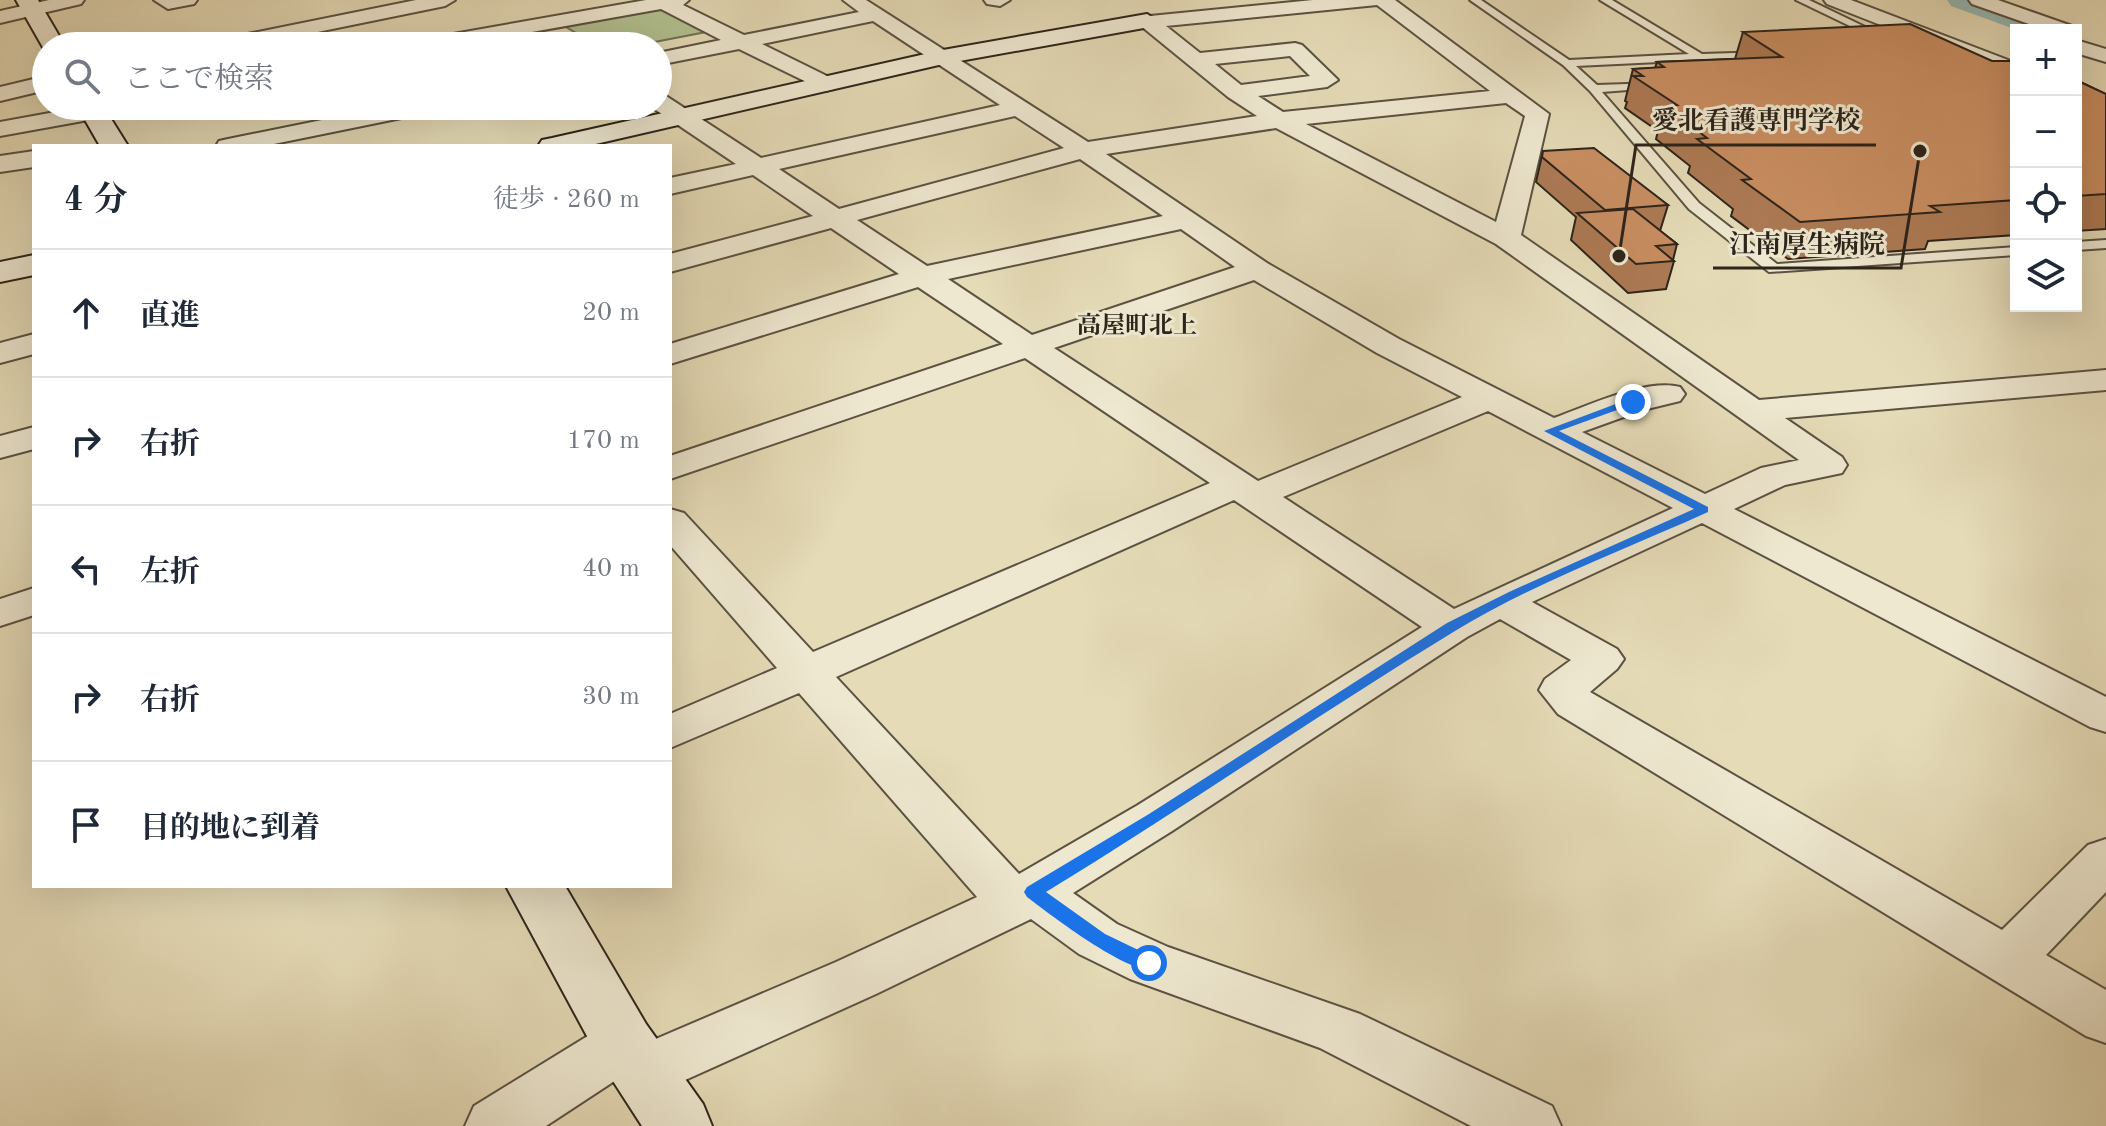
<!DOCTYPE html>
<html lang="ja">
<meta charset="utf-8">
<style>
body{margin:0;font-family:"Old Standard TT","Noto Serif JP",serif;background:#f2f2f3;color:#1f2937}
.controls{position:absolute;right:24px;top:24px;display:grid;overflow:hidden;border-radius:0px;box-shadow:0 8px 32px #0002}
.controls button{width:72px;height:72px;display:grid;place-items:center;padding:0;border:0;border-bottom:2px solid #e0e1e3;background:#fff;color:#1f2937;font:40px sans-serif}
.stop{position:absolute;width:24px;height:24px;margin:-18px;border:6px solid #1a73e8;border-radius:50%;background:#fff}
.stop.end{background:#1a73e8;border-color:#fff;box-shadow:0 2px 8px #0008}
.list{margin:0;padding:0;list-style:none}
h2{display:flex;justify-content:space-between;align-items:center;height:104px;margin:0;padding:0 32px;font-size:34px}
h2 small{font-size:26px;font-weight:400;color:#747a83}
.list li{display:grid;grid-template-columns:52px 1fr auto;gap:24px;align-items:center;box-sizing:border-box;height:128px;padding:0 32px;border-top:2px solid #e0e1e3}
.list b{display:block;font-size:30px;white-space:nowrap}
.list em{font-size:26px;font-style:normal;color:#747a83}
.icon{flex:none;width:44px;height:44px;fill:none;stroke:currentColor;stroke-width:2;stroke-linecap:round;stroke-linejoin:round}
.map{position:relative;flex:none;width:2106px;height:1126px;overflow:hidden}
.search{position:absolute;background:#fff;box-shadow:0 8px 32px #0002;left:32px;top:32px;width:640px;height:88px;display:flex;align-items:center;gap:20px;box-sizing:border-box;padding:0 28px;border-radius:44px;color:#747a83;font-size:30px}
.panel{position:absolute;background:#fff;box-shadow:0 8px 32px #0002;left:32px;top:144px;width:640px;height:744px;border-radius:0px}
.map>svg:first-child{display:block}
.green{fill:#b2c190;stroke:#707256;stroke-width:2}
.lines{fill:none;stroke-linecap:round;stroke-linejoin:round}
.river{fill:#98b9b6;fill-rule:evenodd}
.lane-casing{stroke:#5b5242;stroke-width:4}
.street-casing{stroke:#5b5242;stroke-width:4}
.secondary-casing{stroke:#2d241b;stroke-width:4}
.lane{fill:#eee8d0;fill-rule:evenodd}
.street{fill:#eee8d0;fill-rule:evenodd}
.secondary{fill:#eee8d0;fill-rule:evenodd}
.wall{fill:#ac7a54;stroke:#2d241b;stroke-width:2}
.building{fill:#c88e62;stroke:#2d241b;stroke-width:2}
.route{fill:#1a73e8}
.labels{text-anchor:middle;stroke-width:6;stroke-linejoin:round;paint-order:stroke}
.far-quarter-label{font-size:24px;font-weight:bold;fill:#2d241b;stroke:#eee8d0}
.leader{fill:none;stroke:#2d241b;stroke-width:3}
.callout-dot{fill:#2d241b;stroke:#eee8d0;stroke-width:3}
.callout-label{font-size:26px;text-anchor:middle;font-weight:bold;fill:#2d241b;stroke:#eee8d0;stroke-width:6;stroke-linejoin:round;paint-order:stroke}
</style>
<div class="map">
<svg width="2106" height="1126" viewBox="0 0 2106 1126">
<rect width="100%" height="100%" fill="#e5dbb7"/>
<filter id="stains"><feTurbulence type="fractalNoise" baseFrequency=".0025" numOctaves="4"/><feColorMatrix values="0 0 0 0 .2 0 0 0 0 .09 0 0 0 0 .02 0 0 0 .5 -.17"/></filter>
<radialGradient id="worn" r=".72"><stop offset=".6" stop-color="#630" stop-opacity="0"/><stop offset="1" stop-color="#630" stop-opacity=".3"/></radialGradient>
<!-- green -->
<path class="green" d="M657,7L706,32L634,46H598L561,24Z"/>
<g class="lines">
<!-- river -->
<path class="river" d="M1947,0H1989L2057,24L2061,30H2017L1951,6Z"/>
<defs>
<path id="lane" d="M1470,0H1481L1569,60L1689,54L1600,0H1612L1702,54L1767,52V56L1763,57L1576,66L1597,85L1658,83V87L1654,88L1602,92L1699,203L1777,264L2016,247V255L1769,272L1689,209L1590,91L1563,65Z
M1796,0H1809L1888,38L1879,40Z
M2106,240V248L2076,250V242Z"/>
<path id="street" d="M49,0H84L81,4L0,23V11Z
M154,0H197L194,4L168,9Z
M416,0H455L445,6L249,46H208L218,40Z
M646,0H689L683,5L744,35L859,12L843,0H866L1088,142L1257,116L1228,97L1141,26L1137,21L1140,17L1313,0H1395L1549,114L1521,235L1759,400L2106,370V390L1785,418L1842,457L1847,465L1842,473L1785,485L1734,509L2106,697V732L2090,727L1702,523L1532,602L1617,649L1624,659L1617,669L1590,692L2002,930L2088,845L2106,839V892L2046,955L2106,990V1043L2086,1036L1558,714L1539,690L1545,679L1571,660L1500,619L1467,637L1172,831L1073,893L1117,924L1168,947L1360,1014L1552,1106L1561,1126H1471L1320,1048L1130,979L1079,954L1031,919L876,994L663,1090L642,1098L621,1090L616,1080L546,1126H465L474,1106L604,1026L624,1019L644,1026L651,1041L836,962L977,897L799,693L670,748V714L777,668L670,545V509L684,513L813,652L1210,483L1025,358L670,479V456L1003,344L918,287L670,364V344L899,274L831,228L670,272V254L813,216L753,175L670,194V178L736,164L650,106H658V94L666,96L761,158L1000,105L873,21L762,44L833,79L836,84L833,89L825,91L739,49L658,65V53L721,40L661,9L454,46H409L419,40ZM1377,5L1490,91L1283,112L1258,96L1327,87L1338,80L1302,45L1295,43L1200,53L1166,26ZM1290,56L1310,76L1241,85L1215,64ZM1506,103L1525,116L1496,222L1306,124ZM1015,116L1064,148L839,209L779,169ZM1276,128L1496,244L1799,460L1761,468L1705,494L1582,432L1643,410L1680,401L1685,394L1680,387C1646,378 1588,406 1554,418L1399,339L1267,263L1106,154ZM1080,159L1163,216L927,266L857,220ZM1181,229L1235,267L1032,335L948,279ZM1254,280L1377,353L1462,397L1258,481L1054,348ZM1488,411L1673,508L1454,609L1283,497ZM1234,500L1422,627L1138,805L1019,874L836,677Z
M984,0H1010L1000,6L987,4Z
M1824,0H1851L2016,63V78L1827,4Z
M1969,0H1998L2072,26L2075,30H2046L1972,4Z
M2076,40L2106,49V62L2076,53Z
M46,76V90L0,101V87Z
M88,106L102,107L106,112L102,117L94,119L0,136V122Z
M391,106H438L434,111L426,113L264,146H216L219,141L228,139Z
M34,151V167L0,172V156Z
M34,334V354L0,363V343Z
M34,427V449L0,458V436Z
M34,588V615L0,626V599Z"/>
<path id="secondary" d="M16,0H38L65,46H46L45,51Z
M1147,14L1158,21L1155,26L943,64L587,146H538L542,140L552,138L943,50Z
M77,106H103L128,146H100Z
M34,255V275L0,282V262Z
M506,886H565L646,1024L703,1104L712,1126H642L602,1064Z"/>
</defs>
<!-- lane casing -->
<use href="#lane" class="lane-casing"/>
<!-- street casing -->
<use href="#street" class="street-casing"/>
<!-- secondary casing -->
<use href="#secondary" class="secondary-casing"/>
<!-- lane -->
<use href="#lane" class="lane"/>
<!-- street -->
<use href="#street" class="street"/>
<!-- secondary -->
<use href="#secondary" class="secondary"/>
</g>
<!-- wall -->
<path class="wall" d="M1743,32L1992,61H2016V235L1928,241L1925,249L1788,259L1731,216L1733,209L1688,173L1690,166L1656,139L1658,131L1625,108L1627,102L1625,101L1633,69L1655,68L1657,62L1735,59Z
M2076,80L2106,94V229L2076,231Z
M1543,151L1668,205L1660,231L1677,244L1673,260L1674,261L1666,289L1628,293L1571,240L1576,217L1536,182Z"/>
<!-- building -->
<path class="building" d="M1910,24L1992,61H2016V200L1930,206L1940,212L1800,222L1742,180L1751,179L1697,139L1707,138L1665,106L1677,105L1633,76H1643L1633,69L1664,67L1657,62L1782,57L1743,32Z
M2076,80L2106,94V194L2076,196Z
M1594,148L1668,205L1605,210L1542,157L1543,151Z
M1633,209L1677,244L1656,246L1674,261L1636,264L1577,213Z"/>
<!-- route -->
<path class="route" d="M1629,399L1639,402L1559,431L1708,507V512C1624,550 1534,583 1455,631C1317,715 1184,808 1046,892L1105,934L1155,958L1158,963L1155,969C1131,977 1048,913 1027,897L1024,892L1027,887L1149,814L1447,623L1509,592L1694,509L1544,431Z"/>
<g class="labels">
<!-- far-quarter labels -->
<g class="far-quarter-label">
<text x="1137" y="333">高屋町北上</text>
</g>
</g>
<!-- callouts -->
<path class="leader" d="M1619 256L1636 145H1876M1920 151L1901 268H1713"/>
<g class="callout-dot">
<circle cx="1619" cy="256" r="8"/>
<circle cx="1920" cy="151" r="8"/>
</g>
<g class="callout-label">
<text x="1756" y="129">愛北看護専門学校</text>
<text x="1807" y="253">江南厚生病院</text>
</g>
<rect width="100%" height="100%" filter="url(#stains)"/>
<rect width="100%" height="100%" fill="url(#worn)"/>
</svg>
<div class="controls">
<button>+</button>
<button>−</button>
<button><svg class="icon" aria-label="locate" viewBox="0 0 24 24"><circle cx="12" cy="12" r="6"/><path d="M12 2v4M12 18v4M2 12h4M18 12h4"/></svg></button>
<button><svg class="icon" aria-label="layers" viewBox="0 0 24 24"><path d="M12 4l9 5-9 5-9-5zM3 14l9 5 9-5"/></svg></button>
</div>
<div class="stop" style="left:1149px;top:963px"></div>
<div class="stop end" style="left:1633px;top:402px"></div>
<div class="search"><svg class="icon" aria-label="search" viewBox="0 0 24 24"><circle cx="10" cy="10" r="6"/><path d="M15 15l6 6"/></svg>ここで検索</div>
<section class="panel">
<h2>4 分<small>徒歩 · 260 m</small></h2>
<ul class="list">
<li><svg class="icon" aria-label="ahead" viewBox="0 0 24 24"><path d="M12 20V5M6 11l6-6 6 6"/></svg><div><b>直進</b></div><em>20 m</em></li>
<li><svg class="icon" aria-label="right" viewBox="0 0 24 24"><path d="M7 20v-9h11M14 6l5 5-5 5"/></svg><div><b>右折</b></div><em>170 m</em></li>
<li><svg class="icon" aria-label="left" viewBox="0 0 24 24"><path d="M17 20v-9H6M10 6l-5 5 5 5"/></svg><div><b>左折</b></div><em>40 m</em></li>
<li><svg class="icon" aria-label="right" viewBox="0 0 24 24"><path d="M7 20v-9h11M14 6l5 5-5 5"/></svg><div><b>右折</b></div><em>30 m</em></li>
<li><svg class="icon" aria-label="arrive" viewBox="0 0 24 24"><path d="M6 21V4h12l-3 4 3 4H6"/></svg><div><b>目的地に到着</b></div></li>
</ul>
</section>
</div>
